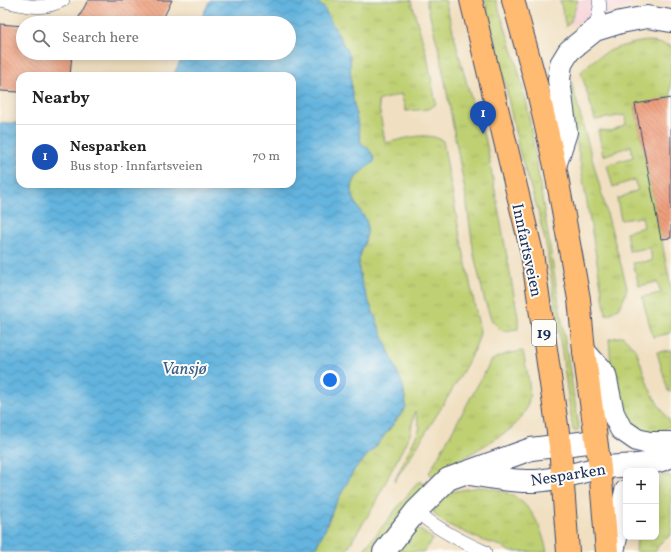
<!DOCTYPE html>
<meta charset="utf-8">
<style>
body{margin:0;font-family:Vollkorn,serif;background:#f2f2f2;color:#222}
.controls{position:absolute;right:12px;bottom:12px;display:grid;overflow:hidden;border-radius:8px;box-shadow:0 2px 10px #0003}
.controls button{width:36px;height:36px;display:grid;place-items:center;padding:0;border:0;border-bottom:1px solid #e0e0e0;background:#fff;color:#222;font:20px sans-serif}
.you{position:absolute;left:330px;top:380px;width:14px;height:14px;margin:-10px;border:3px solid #fff;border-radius:50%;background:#1a73e8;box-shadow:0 0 0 6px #1a73e833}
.badge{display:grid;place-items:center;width:26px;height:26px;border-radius:50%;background:#b45309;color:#fff;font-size:13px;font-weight:700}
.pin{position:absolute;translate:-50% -33px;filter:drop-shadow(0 1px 2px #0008)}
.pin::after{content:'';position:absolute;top:21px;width:14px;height:12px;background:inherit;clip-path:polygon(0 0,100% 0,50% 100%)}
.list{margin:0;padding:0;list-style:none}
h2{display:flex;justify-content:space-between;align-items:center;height:52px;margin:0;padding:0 16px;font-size:17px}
h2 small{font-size:13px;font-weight:400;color:#767676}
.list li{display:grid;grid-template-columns:26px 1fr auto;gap:12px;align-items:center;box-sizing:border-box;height:64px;padding:0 16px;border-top:1px solid #e0e0e0}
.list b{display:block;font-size:15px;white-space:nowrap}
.list p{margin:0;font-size:13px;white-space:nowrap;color:#767676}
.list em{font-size:13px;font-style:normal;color:#767676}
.icon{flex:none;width:22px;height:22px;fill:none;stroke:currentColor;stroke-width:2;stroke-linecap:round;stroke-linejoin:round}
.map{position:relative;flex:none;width:671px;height:552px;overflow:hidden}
.search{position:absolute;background:#fff;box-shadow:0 2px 10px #0003;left:16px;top:16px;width:280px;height:44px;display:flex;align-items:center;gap:10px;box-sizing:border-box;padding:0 14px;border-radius:22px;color:#767676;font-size:15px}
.panel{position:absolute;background:#fff;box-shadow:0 2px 10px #0003;left:16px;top:72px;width:280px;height:116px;border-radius:12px}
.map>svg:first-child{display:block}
.built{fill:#f7cfd5}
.grass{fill:url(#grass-tufts);stroke:#6d8068}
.water{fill:url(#water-waves);stroke:#40729e}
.building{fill:url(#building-back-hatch)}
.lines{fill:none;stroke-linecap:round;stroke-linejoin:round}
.lane-casing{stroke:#3b496d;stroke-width:14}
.street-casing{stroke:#3b496d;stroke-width:24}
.highway-casing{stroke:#3b496d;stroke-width:24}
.lane{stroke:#fff;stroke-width:13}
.street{stroke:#fff;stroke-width:22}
.highway{stroke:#ffbb71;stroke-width:22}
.labels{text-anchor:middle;stroke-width:4;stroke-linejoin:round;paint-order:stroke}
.shield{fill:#fdfcf7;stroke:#5f6c8c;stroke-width:1}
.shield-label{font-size:15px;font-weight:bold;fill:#1b2f5e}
.street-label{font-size:16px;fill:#1b2f5e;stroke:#fdfcf7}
.water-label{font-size:17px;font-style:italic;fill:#355e8b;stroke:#fdfcf7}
</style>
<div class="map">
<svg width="671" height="552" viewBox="0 0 671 552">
<defs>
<pattern id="grass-tufts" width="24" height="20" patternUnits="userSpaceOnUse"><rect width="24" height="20" fill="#bfd073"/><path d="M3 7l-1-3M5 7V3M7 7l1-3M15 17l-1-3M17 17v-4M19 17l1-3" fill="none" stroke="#a4b366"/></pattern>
<pattern id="water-waves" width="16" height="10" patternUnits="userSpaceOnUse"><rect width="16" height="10" fill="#64b4de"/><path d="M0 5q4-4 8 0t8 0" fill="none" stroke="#5293b7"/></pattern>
<pattern id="building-back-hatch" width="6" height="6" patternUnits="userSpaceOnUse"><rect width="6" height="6" fill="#ee9e7c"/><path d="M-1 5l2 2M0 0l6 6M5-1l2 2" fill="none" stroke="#c08169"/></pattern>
</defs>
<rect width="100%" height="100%" fill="#fdfcf7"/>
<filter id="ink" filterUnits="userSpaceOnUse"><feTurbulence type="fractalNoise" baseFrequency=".025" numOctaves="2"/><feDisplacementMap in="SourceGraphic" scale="8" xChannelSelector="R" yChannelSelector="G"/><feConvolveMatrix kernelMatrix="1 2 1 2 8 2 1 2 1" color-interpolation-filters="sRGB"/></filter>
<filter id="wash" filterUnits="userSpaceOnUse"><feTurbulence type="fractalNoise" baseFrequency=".012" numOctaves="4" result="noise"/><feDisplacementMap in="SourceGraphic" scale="16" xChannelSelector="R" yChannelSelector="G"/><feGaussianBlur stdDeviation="0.9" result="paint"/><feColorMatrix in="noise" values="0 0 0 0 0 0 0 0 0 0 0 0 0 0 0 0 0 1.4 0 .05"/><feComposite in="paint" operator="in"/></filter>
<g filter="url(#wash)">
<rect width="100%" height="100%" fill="#f0dfc0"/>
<!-- built -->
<path class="built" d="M560,0H671V3L653,1L638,3L566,27Z"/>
<!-- grass -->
<path class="grass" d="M315,0H411L427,56L436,104L429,109L406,111L401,94L378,101L385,143C402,140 427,130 443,141L458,225L480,331C480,353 410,456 394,482L420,428L415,411L410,434L372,509L345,552H313L324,532L334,507L354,470L377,445L403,412L406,403L403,386L362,285C361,278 358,269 359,261C361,249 369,238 367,225C367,219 362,214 359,209C345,186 354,176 374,162L369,149L361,143L351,87L350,57L324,9Z
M426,0H445L463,70L476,116L486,141L518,317V329L502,331L492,321L485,302L474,255L465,191L440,55Z
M484,0H496L515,58L527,104L579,428L576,432L573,430L547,249L538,211L520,154L497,47Z
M560,0H578L571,21L566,27Z
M648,41L671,46V98L635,105L671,288V333L653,337L642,297L661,293L657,282L639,286L633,263L652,261L650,248L629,251L626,232L644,227L642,217L621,220L617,199L638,190L634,180L613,187L607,165L633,157L631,146L603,156L598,130L611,131L626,124L625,115L595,120L581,72C599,52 622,44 648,41Z
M570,77L627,287C624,302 620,310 606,315L568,91Z
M623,336L636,350L649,388L658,404L671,423V425C662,433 654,436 643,431C611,418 612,369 609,339Z
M671,350V392H670L668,391L657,352Z
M523,351C529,385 539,406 508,431L433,477L429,473L491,361C501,354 511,353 523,351Z
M668,475L671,476V535L660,543L655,552H636L637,537H656V476Z
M418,482H422L425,486L373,552H362Z
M479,487C522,490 538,512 547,552H510L502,546L484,541L453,527L442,521L434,513V504L450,492Z
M417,528L433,539L423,552H397Z"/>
<!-- water -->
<path class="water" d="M210,0H315L324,8L350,57L351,87L361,143C367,148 375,153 374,162C354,176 344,185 359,209C362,214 367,219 367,225C369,238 360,249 359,261C358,269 361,278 362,285L403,386L406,407L377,445L354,470L334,507L324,532L313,552H0V123H20V184H292V76H173L184,53H289V23H199Z"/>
<g id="blocks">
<!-- building -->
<path class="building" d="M88,0H172L161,23H76Z
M0,24L23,26V53H72L70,76H20V92L0,91Z
M671,98V238L661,239L635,104Z"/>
</g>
</g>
<g filter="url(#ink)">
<use href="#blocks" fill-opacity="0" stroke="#3b496d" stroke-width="1"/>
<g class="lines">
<defs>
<path id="lane" d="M0,0C24,5 40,12 63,0
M595,30L600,7L599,0
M416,511C437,529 460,541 485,552"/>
<path id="street" d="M555,166L566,132L559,80L561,64L569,51L595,30L621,22L647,17L671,21
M584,351L605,375L613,413L621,429L637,440L649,443H671
M464,473C486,476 508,482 531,481C555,481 577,472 600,468C624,464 648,468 671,456
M384,552L416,511L448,479L531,449L596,441
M613,552L626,491"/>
<path id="highway" d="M471,0L532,253L560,446L568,552
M513,0L537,87L555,166L579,299L584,351L600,468L607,552"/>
</defs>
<!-- lane casing -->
<use href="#lane" class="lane-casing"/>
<!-- street casing -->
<use href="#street" class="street-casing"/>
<!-- highway casing -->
<use href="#highway" class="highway-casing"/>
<!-- lane -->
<use href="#lane" class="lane"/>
<!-- street -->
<use href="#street" class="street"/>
<!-- highway -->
<use href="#highway" class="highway"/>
</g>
</g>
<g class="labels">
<!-- shield labels -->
<rect class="shield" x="532" y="320" width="24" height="26" rx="3"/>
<g class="shield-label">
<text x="544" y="338">19</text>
</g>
<!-- street labels -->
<g class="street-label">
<text transform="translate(528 250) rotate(78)" y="6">Innfartsveien</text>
<text transform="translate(568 474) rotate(-9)" y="6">Nesparken</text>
</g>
<!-- water labels -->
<g class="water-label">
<text x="184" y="374">Vansjø</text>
</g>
</g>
</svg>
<div class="controls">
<button>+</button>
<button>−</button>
</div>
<div class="you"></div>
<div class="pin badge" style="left:483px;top:134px;background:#1a4fb4">1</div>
<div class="search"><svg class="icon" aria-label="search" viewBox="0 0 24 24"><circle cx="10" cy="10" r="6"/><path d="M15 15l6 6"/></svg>Search here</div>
<section class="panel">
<h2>Nearby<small></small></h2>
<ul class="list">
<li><span class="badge" style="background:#1a4fb4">1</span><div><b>Nesparken</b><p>Bus stop · Innfartsveien</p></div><em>70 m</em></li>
</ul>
</section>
</div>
